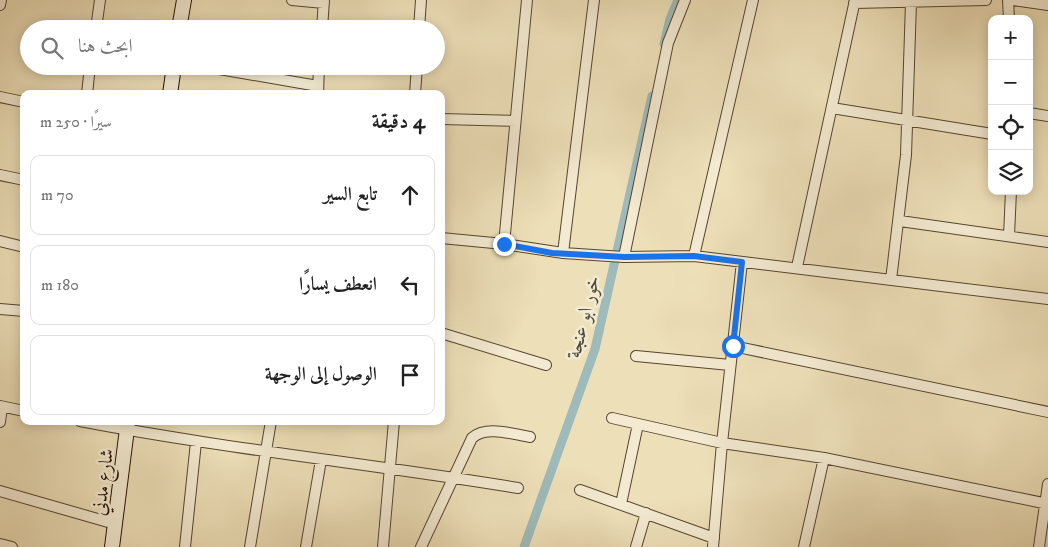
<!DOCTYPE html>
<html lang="ar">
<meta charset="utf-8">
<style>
body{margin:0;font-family:"IM FELL DW Pica",Amiri,serif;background:#f6f6f6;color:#222;direction:rtl}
.controls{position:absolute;right:15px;top:15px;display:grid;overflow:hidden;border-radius:10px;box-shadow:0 2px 12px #0003}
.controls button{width:45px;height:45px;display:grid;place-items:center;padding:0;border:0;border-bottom:1px solid #e0e0e0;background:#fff;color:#222;font:25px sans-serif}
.stop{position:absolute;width:15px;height:15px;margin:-11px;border:4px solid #1a73e8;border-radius:50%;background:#fff}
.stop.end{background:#1a73e8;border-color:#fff;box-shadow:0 1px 5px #0008}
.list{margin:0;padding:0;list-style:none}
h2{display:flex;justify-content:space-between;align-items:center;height:65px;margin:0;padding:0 20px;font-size:21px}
h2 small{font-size:16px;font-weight:400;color:#767676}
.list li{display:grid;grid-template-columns:32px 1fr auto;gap:15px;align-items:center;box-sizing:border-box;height:80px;margin:0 10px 10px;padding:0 10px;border:1px solid #e0e0e0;border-radius:10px}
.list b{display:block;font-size:19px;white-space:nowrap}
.list em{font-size:16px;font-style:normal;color:#767676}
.icon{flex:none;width:28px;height:28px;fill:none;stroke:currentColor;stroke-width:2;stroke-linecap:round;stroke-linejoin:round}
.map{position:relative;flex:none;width:1048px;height:547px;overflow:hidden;direction:ltr}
.search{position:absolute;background:#fff;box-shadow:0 2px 12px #0003;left:20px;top:20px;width:425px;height:55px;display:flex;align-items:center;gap:12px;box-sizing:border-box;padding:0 18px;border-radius:28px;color:#767676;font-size:19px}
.panel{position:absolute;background:#fff;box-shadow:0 2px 12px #0003;left:20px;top:90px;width:425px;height:335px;border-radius:10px;direction:rtl}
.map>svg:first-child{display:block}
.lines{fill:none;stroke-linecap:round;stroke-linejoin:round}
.canal{stroke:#9ebaba;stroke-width:9}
.street-casing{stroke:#56452e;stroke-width:12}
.secondary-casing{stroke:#241200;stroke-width:16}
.street{stroke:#f3ead1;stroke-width:10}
.secondary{stroke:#f3ead1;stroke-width:14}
.route{stroke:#1a73e8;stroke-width:6}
.labels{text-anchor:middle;stroke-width:5;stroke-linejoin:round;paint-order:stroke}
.street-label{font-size:19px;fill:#241200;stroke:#f3ead1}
.water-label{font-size:20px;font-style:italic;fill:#4f4d41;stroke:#f3ead1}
</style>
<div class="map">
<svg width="1048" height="547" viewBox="0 0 1048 547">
<rect width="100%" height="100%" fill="#eddfb8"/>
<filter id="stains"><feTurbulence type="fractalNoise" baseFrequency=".004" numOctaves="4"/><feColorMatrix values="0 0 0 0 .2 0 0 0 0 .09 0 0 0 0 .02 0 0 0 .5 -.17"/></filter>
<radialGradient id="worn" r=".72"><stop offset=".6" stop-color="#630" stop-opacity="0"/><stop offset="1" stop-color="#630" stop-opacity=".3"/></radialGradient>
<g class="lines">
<!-- canal -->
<path class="canal" d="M664,44L670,19L678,0
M524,547L595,349L652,96"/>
<defs>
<path id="street" d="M292,0L324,3
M1008,0L1009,19
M1013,0L1048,5
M854,3L986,0
M0,5L1,0
M96,29L100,0
M322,29L324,0
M419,29L421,0
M202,66L318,86
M87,94L90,66
M318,94L319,66
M415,94L417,66
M0,97L24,102
M832,108L992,134
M1029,113L1048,116
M441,119L515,121
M0,175L24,180
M900,221L1048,242
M1009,236L1011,191
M441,238L504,244L563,253L594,0
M0,241L24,247
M504,244L527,0
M563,253L624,257L694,256L1048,299
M694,256L753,0
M624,257L668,43L685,0
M797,267L855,0
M891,280L906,155L911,3
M0,309L24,311
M441,333L546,365
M733,346L1048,412
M636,356L730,365
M0,406L24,411
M612,418L722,443L824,458L1048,504
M80,421C226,449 373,464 518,488
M0,422L2,407
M580,490L714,538
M0,491L115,524
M621,504L638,424
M0,544L12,547
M185,547L196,442
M250,547L271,421
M306,547L321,460
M383,547L394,421
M421,547L472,438C486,425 512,434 530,437
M636,547L646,513
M713,547L722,443L742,262
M804,547L824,458
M1039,547L1048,484"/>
<path id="secondary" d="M179,29L184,0
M170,94L174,66
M112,547L128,421"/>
</defs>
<!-- street casing -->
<use href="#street" class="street-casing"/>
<!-- secondary casing -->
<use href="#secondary" class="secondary-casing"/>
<!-- street -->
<use href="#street" class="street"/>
<!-- secondary -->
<use href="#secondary" class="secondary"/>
</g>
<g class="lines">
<!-- route -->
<path class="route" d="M504,244L552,253L624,257L694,256L742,262L733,346"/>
</g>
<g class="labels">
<!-- street labels -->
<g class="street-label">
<text transform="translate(102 482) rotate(-83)" y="7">شارع مدني</text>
</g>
<!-- water labels -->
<g class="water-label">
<text transform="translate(583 316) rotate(-76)" y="7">خور ابو عنجة</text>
</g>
</g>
<rect width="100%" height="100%" filter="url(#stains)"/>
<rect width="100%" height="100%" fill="url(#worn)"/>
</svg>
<div class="controls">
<button>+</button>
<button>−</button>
<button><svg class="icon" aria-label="locate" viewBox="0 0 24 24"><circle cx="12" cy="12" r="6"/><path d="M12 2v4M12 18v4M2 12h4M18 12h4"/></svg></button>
<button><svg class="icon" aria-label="layers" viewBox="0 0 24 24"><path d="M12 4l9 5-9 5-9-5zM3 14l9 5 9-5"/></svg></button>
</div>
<div class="stop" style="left:733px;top:346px"></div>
<div class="stop end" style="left:504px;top:244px"></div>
<div class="search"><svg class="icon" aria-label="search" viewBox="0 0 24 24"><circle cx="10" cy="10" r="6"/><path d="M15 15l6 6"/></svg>ابحث هنا</div>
<section class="panel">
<h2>4 دقيقة<small>سيرًا · 250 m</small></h2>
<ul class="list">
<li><svg class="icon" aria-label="ahead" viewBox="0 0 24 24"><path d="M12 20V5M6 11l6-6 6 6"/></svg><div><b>تابع السير</b></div><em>70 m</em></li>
<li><svg class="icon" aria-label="left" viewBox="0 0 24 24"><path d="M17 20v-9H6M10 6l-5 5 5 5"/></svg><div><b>انعطف يسارًا</b></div><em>180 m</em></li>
<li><svg class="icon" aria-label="arrive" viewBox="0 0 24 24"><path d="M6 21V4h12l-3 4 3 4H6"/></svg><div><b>الوصول إلى الوجهة</b></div></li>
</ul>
</section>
</div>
